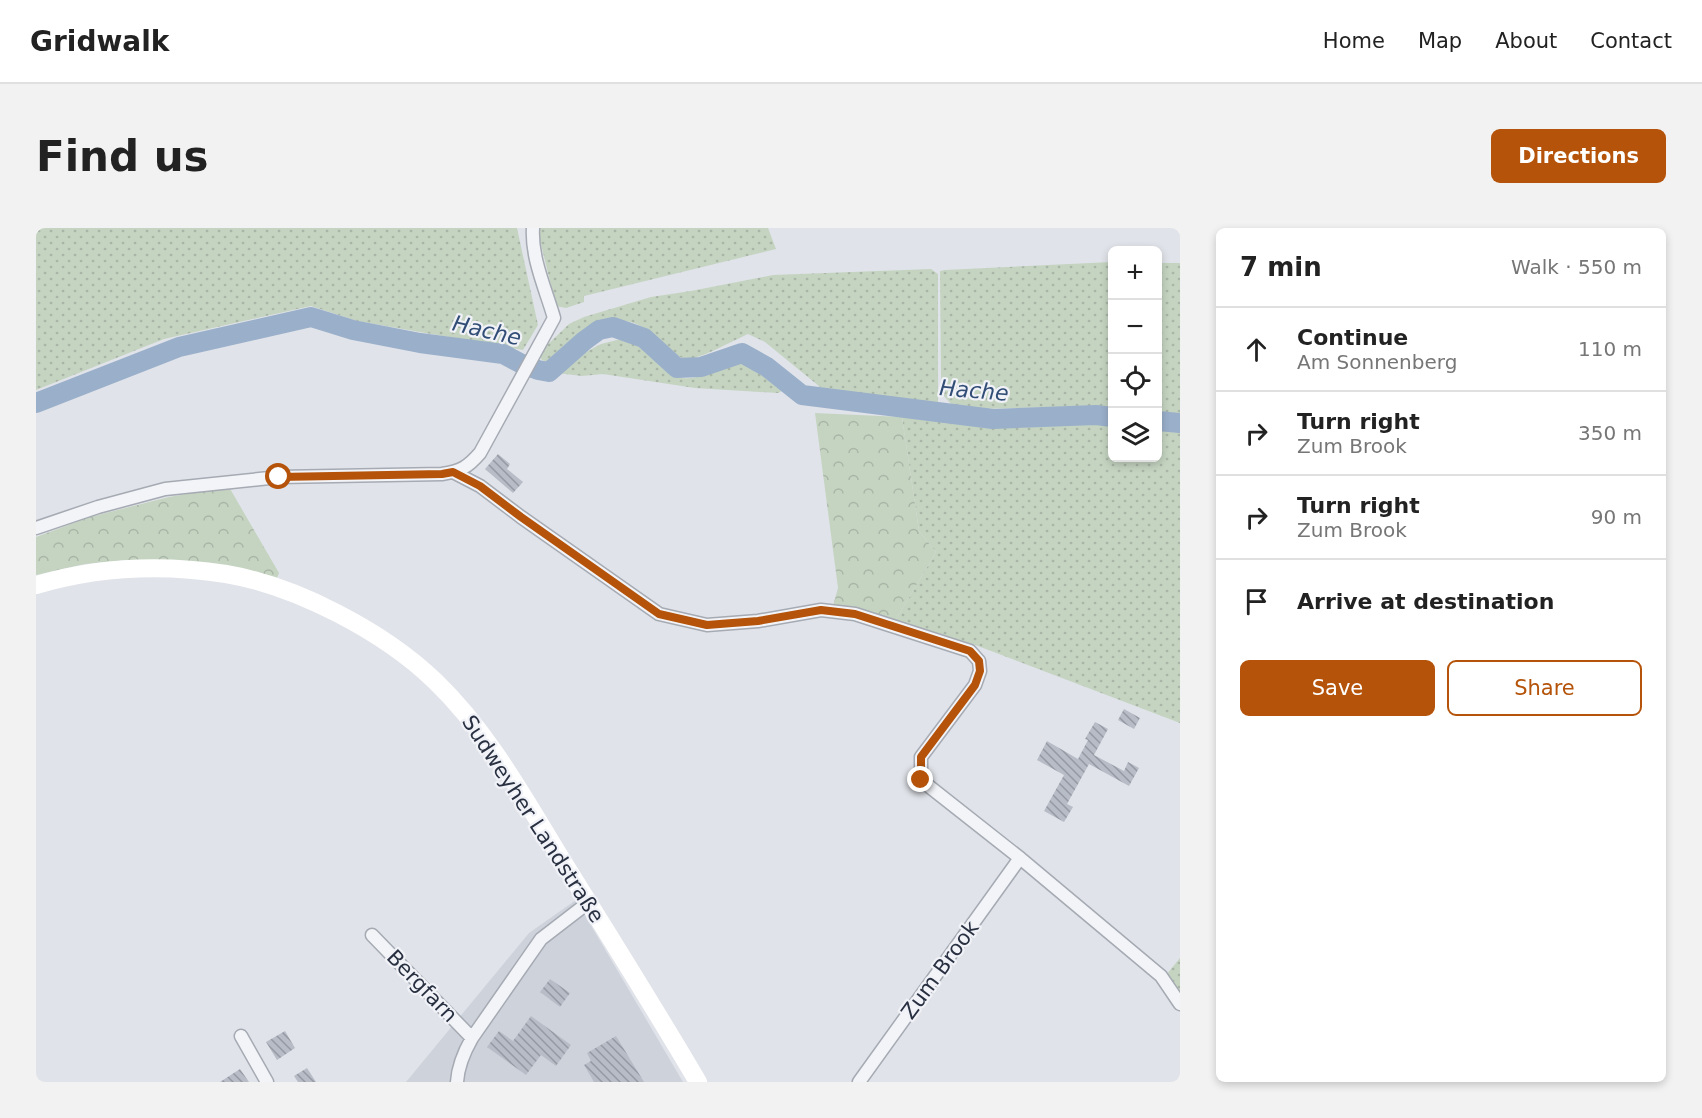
<!DOCTYPE html>
<meta charset="utf-8">
<style>
body{margin:0;font-family:"DejaVu Sans",sans-serif;background:#f2f2f2;color:#222}
.controls{position:absolute;right:18px;top:18px;display:grid;overflow:hidden;border-radius:9px;box-shadow:0 3px 9px #0003}
.controls button{width:54px;height:54px;display:grid;place-items:center;padding:0;border:0;border-bottom:2px solid #e0e0e0;background:#fff;color:#222;font:30px sans-serif}
.stop{position:absolute;width:18px;height:18px;margin:-14px;border:4px solid #b45309;border-radius:50%;background:#fff}
.stop.end{background:#b45309;border-color:#fff;box-shadow:0 2px 6px #0008}
.list{margin:0;padding:0;list-style:none}
h2{display:flex;justify-content:space-between;align-items:center;height:78px;margin:0;padding:0 24px;font-size:26px}
h2 small{font-size:20px;font-weight:400;color:#767676}
.list li{display:grid;grid-template-columns:39px 1fr auto;gap:18px;align-items:center;box-sizing:border-box;height:84px;padding:0 24px;border-top:2px solid #e0e0e0}
.list b{display:block;font-size:22px;white-space:nowrap}
.list p{margin:0;font-size:20px;white-space:nowrap;color:#767676}
.list em{font-size:20px;font-style:normal;color:#767676}
.actions{display:flex;gap:12px;padding:18px 24px}
.actions a{flex:1;padding:14px 0;border:2px solid #b45309;border-radius:9px;text-align:center;font-size:21px;color:#b45309}
.actions .main{background:#b45309;color:#fff}
.icon{flex:none;width:33px;height:33px;fill:none;stroke:currentColor;stroke-width:2;stroke-linecap:round;stroke-linejoin:round}
.map{position:relative;flex:none;width:1144px;height:854px;overflow:hidden;border-radius:9px}
header{display:flex;align-items:center;gap:36px;box-sizing:border-box;height:84px;padding:0 30px;background:#fff;border-bottom:2px solid #e0e0e0}
header strong{font-size:28px}
nav{display:flex;gap:33px;margin-inline-start:auto;font-size:21px}
.intro{display:flex;align-items:center;justify-content:space-between;box-sizing:border-box;height:144px;padding:0 36px}
h1{margin:0;font-size:42px}
.button{padding:15px 27px;border-radius:9px;background:#b45309;color:#fff;font-size:21px;font-weight:700}
main{display:flex;gap:36px;padding:0 36px}
aside{flex:1;background:#fff;border-radius:9px;box-shadow:0 3px 9px #0003}
.map>svg:first-child{display:block}
.built{fill:#ced2db}
.grass{fill:url(#grass-dots)}
.forest{fill:url(#forest-crowns)}
.lines{fill:none;stroke-linecap:round;stroke-linejoin:round}
.river{stroke:#9aafca;stroke-width:20}
.building{fill:url(#building-back-hatch)}
.street-casing{stroke:#a5aab3;stroke-width:15}
.street{stroke:#f3f4f8;stroke-width:12}
.secondary{stroke:#fff;stroke-width:18}
.route{stroke:#b45309;stroke-width:8}
.labels{text-anchor:middle;stroke-width:4.5;stroke-linejoin:round;paint-order:stroke}
.street-label{font-size:21px;fill:#283041;stroke:#f0f2f7}
.water-label{font-size:22px;font-style:italic;fill:#314d76;stroke:#f0f2f7}
</style>
<header>
<strong>Gridwalk</strong>
<nav><a>Home</a><a>Map</a><a>About</a><a>Contact</a></nav>
</header>
<div class="intro"><h1>Find us</h1><a class="button">Directions</a></div>
<main>
<div class="map">
<svg width="1144" height="854" viewBox="0 0 1144 854">
<defs>
<pattern id="grass-dots" width="8" height="8" patternUnits="userSpaceOnUse" patternTransform="scale(1.5)"><rect width="8" height="8" fill="#c5d4c1"/><path d="M2 2h.1M6 6h.1" fill="none" stroke="#a9b6a7" stroke-width="1.8" stroke-linecap="round"/></pattern>
<pattern id="forest-crowns" width="20" height="18" patternUnits="userSpaceOnUse" patternTransform="scale(1.5)"><rect width="20" height="18" fill="#c5d4c1"/><path d="M2 6a3 3 0 1 1 6 0M12 15a3 3 0 1 1 6 0" fill="none" stroke="#a9b6a7"/></pattern>
<pattern id="building-back-hatch" width="6" height="6" patternUnits="userSpaceOnUse" patternTransform="scale(1.5)"><rect width="6" height="6" fill="#b7bcc6"/><path d="M-1 5l2 2M0 0l6 6M5-1l2 2" fill="none" stroke="#9599a2"/></pattern>
</defs>
<rect width="100%" height="100%" fill="#e0e3e9"/>
<!-- built -->
<path class="built" d="M540,672L647,854H370L493,705Z"/>
<!-- grass -->
<path class="grass" d="M0,0H481L502,97L487,122L321,93L275,78L128,111L0,162Z
M501,0H732L740,21L548,68V74L530,80L520,78Z
M1076,34V179L1063,178L940,181L916,177L907,167L905,149L904,43L909,42Z
M1122,35H1144V189L1122,186Z
M895,41L902,46V175L789,163L729,114L712,106C701,111 663,131 653,131C629,131 615,90 582,93C569,93 553,101 543,108C532,117 524,128 511,134L506,132L502,126L533,96L548,89L615,69L655,63L737,47Z
M585,111C612,115 625,148 647,150C664,152 690,139 706,134L743,159L746,163L742,165L659,160L567,146L546,148L521,145L519,143L520,140L565,116Z
M866,189L955,200L1057,196L1076,197V230H1122V201L1144,203V495L942,418L859,393L900,324L883,303Z
M1144,730V767L1130,747Z"/>
<!-- forest -->
<path class="forest" d="M779,185L866,189L883,303L900,324L859,393L797,378L802,360Z
M193,259L243,345L241,350L195,339L145,334L92,332L49,336L0,347V309L54,289L133,269Z"/>
<g class="lines">
<!-- river -->
<path class="river" d="M0,175L143,119L275,89L317,102L384,115L467,126L484,135L502,142L513,144L548,113L563,102L577,99L608,110L641,140L665,139L706,125L731,139L766,167L957,191L1060,187L1076,189
M1122,193L1144,195"/>
</g>
<!-- building -->
<path class="building" d="M462,226L474,236L471,241L487,254L477,265L449,241Z
M1088,481L1104,490L1098,501L1082,492Z
M1059,494L1072,501L1058,527L1088,543L1092,534L1103,540L1093,558L1053,536L1031,576L1037,579L1028,594L1008,583L1028,547L1001,532L1011,513L1042,531L1052,512L1049,511Z
M514,751L534,765L524,779L504,764Z
M495,788L535,817L520,838L505,827L490,847L451,819L463,803L477,813Z
M249,803L259,820L241,832L230,814Z
M580,808L608,854H558L548,837L555,833L551,825Z
M271,840L280,854H262L258,848Z
M204,841L213,854H184Z"/>
<g class="lines">
<defs>
<path id="street" d="M417,244L444,258L485,289L623,386L671,397L722,393L785,382L819,386L934,423L943,433L944,443L939,457L885,529V552L984,630L823,854
M0,300L62,279L129,261L243,249L406,246C425,243 432,239 444,225L518,90C510,62 495,30 497,0
M984,630L1125,748L1144,776
M336,707L436,810
M205,808L231,854
M421,854C422,838 428,824 436,810L505,711L553,674"/>
</defs>
<!-- street casing -->
<use href="#street" class="street-casing"/>
<!-- street -->
<use href="#street" class="street"/>
<!-- secondary -->
<path class="secondary" d="M0,357C61,339 127,336 190,346C261,358 348,404 399,453C452,504 488,570 526,632C572,706 618,779 662,854"/>
</g>
<g class="lines">
<!-- route -->
<path class="route" d="M243,249L406,246L417,244L444,258L485,289L623,386L671,397L722,393L785,382L819,386L934,423L943,433L944,443L939,457L885,529V552"/>
</g>
<g class="labels">
<!-- street labels -->
<g class="street-label">
<text transform="translate(497 591) rotate(57)" y="7">Sudweyher Landstraße</text>
<text transform="translate(904 742) rotate(-54)" y="7">Zum Brook</text>
<text transform="translate(386 758) rotate(46)" y="7">Bergfarn</text>
</g>
<!-- water labels -->
<g class="water-label">
<text transform="translate(451 102) rotate(13)" y="8">Hache</text>
<text transform="translate(938 162) rotate(5)" y="8">Hache</text>
</g>
</g>
</svg>
<div class="controls">
<button>+</button>
<button>−</button>
<button><svg class="icon" aria-label="locate" viewBox="0 0 24 24"><circle cx="12" cy="12" r="6"/><path d="M12 2v4M12 18v4M2 12h4M18 12h4"/></svg></button>
<button><svg class="icon" aria-label="layers" viewBox="0 0 24 24"><path d="M12 4l9 5-9 5-9-5zM3 14l9 5 9-5"/></svg></button>
</div>
<div class="stop" style="left:243px;top:249px"></div>
<div class="stop end" style="left:885px;top:552px"></div>
</div>
<aside>
<h2>7 min<small>Walk · 550 m</small></h2>
<ul class="list">
<li><svg class="icon" aria-label="ahead" viewBox="0 0 24 24"><path d="M12 20V5M6 11l6-6 6 6"/></svg><div><b>Continue</b><p>Am Sonnenberg</p></div><em>110 m</em></li>
<li><svg class="icon" aria-label="right" viewBox="0 0 24 24"><path d="M7 20v-9h11M14 6l5 5-5 5"/></svg><div><b>Turn right</b><p>Zum Brook</p></div><em>350 m</em></li>
<li><svg class="icon" aria-label="right" viewBox="0 0 24 24"><path d="M7 20v-9h11M14 6l5 5-5 5"/></svg><div><b>Turn right</b><p>Zum Brook</p></div><em>90 m</em></li>
<li><svg class="icon" aria-label="arrive" viewBox="0 0 24 24"><path d="M6 21V4h12l-3 4 3 4H6"/></svg><div><b>Arrive at destination</b></div></li>
</ul>
<div class="actions"><a class="main">Save</a><a>Share</a></div>
</aside>
</main>
